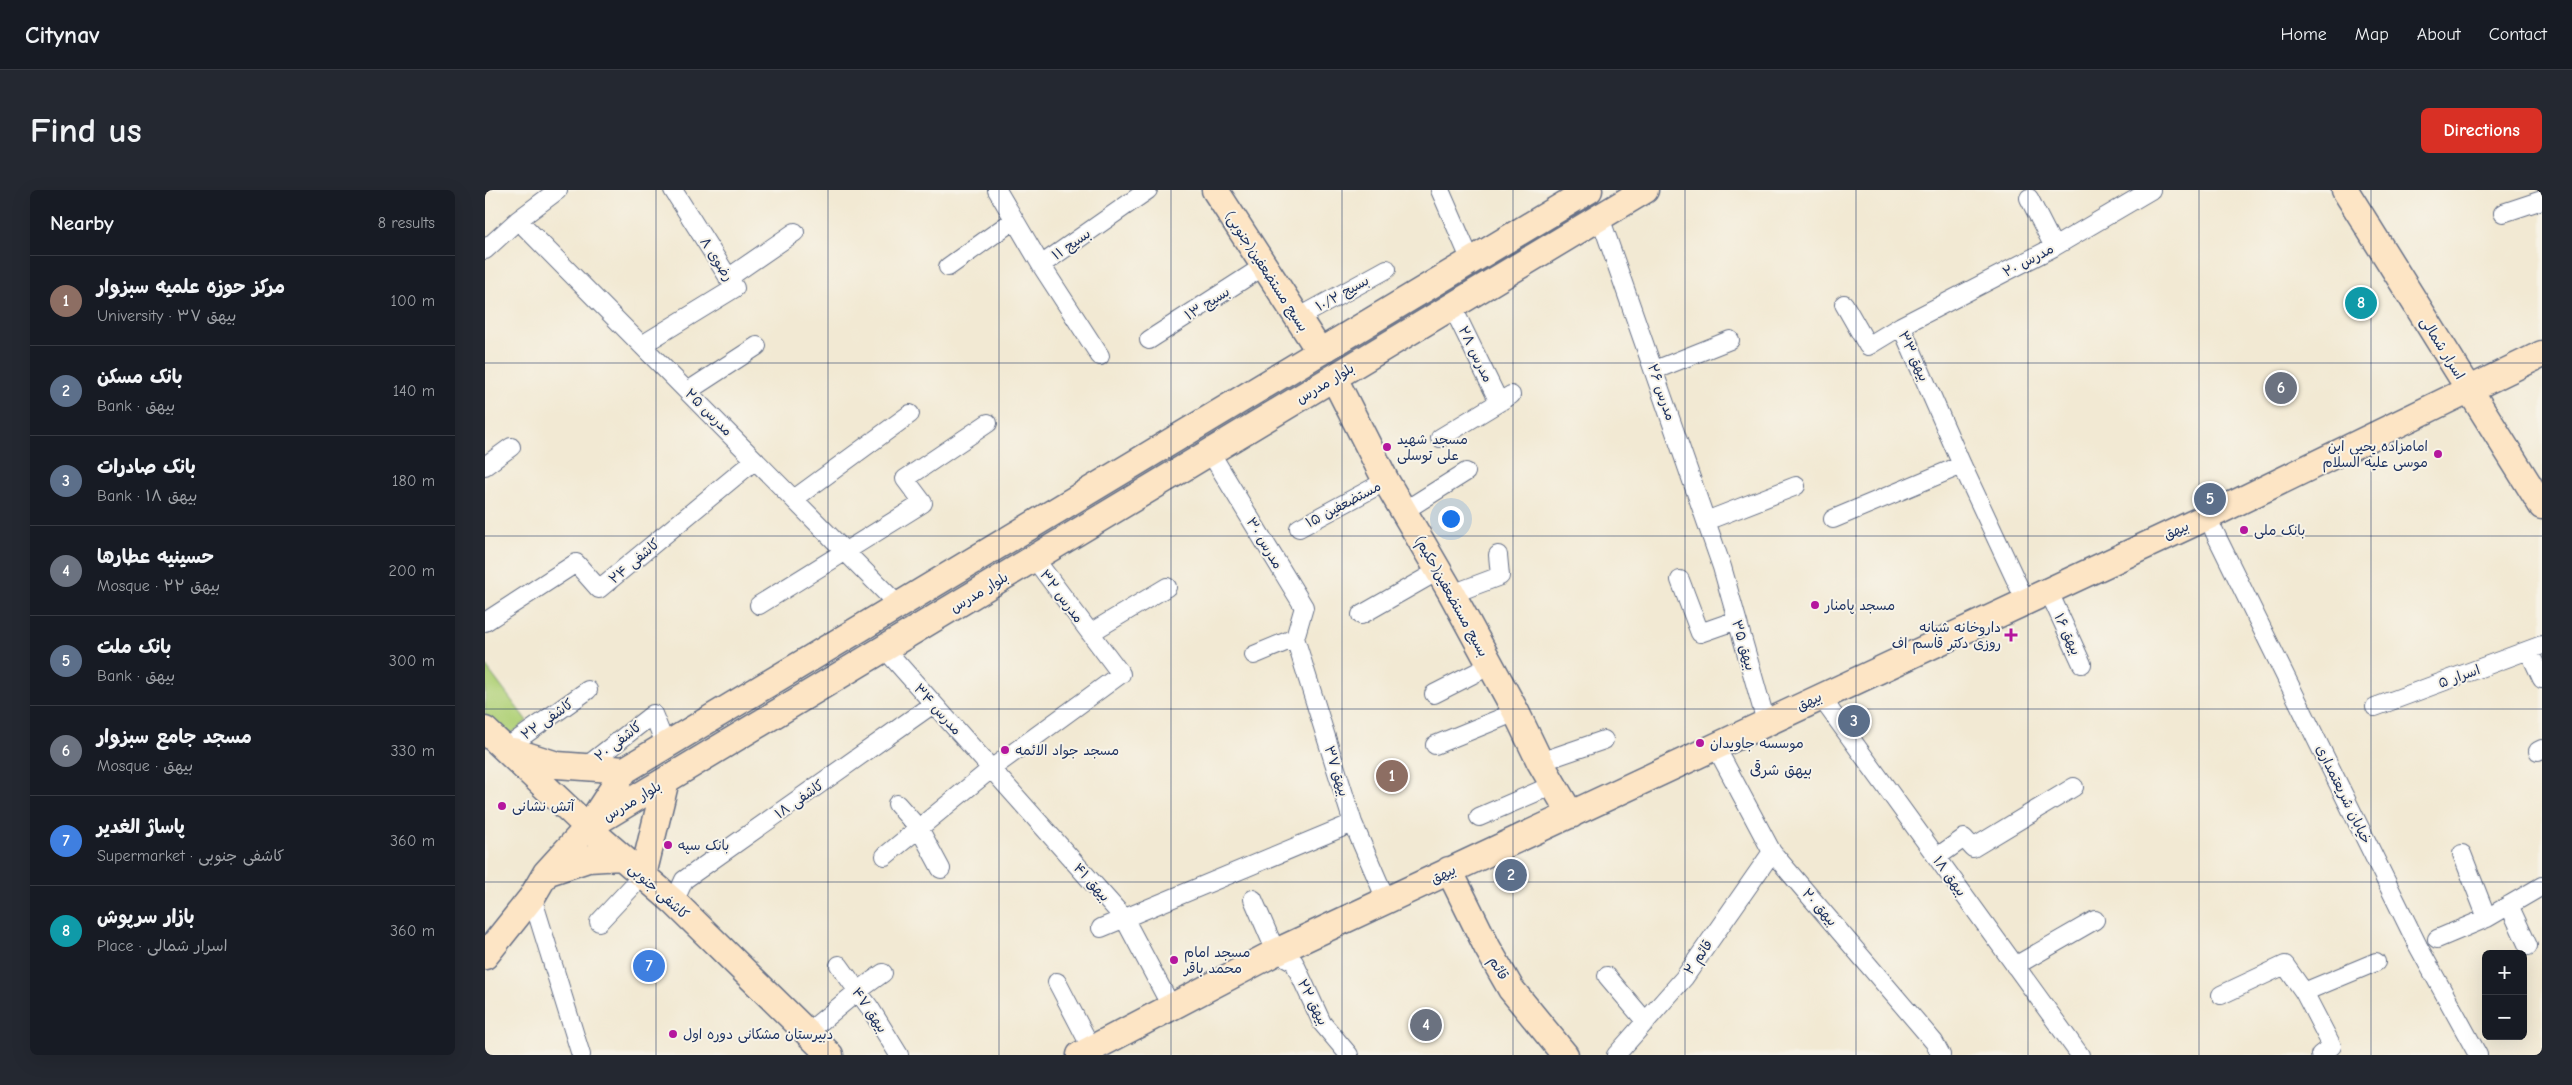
<!DOCTYPE html>
<meta charset="utf-8">
<style>
body{margin:0;font-family:"Comic Neue","Playpen Sans Arabic",sans-serif;background:#242831;color:#f1f3f6}
.controls{position:absolute;right:15px;bottom:15px;display:grid;overflow:hidden;border-radius:8px;box-shadow:0 5px 20px #0002}
.controls button{width:45px;height:45px;display:grid;place-items:center;padding:0;border:0;border-bottom:1px solid #363941;background:#171b24;color:#f1f3f6;font:25px sans-serif}
.you{position:absolute;left:965px;top:328px;width:18px;height:18px;margin:-12px;border:4px solid #fff;border-radius:50%;background:#1a73e8;box-shadow:0 0 0 8px #1a73e833}
.badge{display:grid;place-items:center;width:32px;height:32px;border-radius:50%;background:#d93025;color:#fff;font-size:16px;font-weight:700}
.pin{position:absolute;translate:-50% -50%;border:2px solid #fff;box-shadow:0 1px 5px #0006}
.list{margin:0;padding:0;list-style:none}
h2{display:flex;justify-content:space-between;align-items:center;height:65px;margin:0;padding:0 20px;font-size:21px}
h2 small{font-size:16px;font-weight:400;color:#9ea1a6}
.list li{display:grid;grid-template-columns:32px 1fr auto;gap:15px;align-items:center;box-sizing:border-box;height:90px;padding:0 20px;border-top:1px solid #363941}
.list b{display:block;font-size:19px;white-space:nowrap}
.list p{margin:0;font-size:16px;white-space:nowrap;color:#9ea1a6}
.list em{font-size:16px;font-style:normal;color:#9ea1a6}
.map{position:relative;flex:none;width:2057px;height:865px;overflow:hidden;border-radius:8px}
header{display:flex;align-items:center;gap:30px;box-sizing:border-box;height:70px;padding:0 25px;background:#171b24;border-bottom:1px solid #363941}
header strong{font-size:24px}
nav{display:flex;gap:28px;margin-inline-start:auto;font-size:18px}
.intro{display:flex;align-items:center;justify-content:space-between;box-sizing:border-box;height:120px;padding:0 30px}
h1{margin:0;font-size:35px}
.button{padding:12px 22px;border-radius:8px;background:#d93025;color:#fff;font-size:18px;font-weight:700}
main{display:flex;gap:30px;padding:0 30px}
aside{flex:1;background:#171b24;border-radius:8px;box-shadow:0 5px 20px #0002}
.map>svg:first-child{display:block}
.green{fill:#b0d178;stroke:#66806b}
.lines{fill:none;stroke-linecap:round;stroke-linejoin:round}
.street-casing{stroke:#667087;stroke-width:20}
.secondary-casing{stroke:#667087;stroke-width:29}
.street{stroke:#fff;stroke-width:18}
.secondary{stroke:#fde5c5;stroke-width:26}
.grid{fill:none;stroke:#1b2f5e;stroke-width:1;stroke-opacity:0.55}
.poi-dot{fill:#b5179e;stroke:#f7f3e8;stroke-width:2}
.labels{text-anchor:middle;stroke-width:4;stroke-linejoin:round;paint-order:stroke}
.street-label{font-size:14px;fill:#1b2f5e;stroke:#f7f3e8}
.poi-label{font-size:14px;fill:#1b2f5e;stroke:#f7f3e8;text-anchor:start}
.neighbourhood-label{font-size:15px;fill:#1b2f5e;stroke:#f7f3e8}
</style>
<header>
<strong>Citynav</strong>
<nav><a>Home</a><a>Map</a><a>About</a><a>Contact</a></nav>
</header>
<div class="intro"><h1>Find us</h1><a class="button">Directions</a></div>
<main>
<aside>
<h2>Nearby<small>8 results</small></h2>
<ul class="list">
<li><span class="badge" style="background:#8d6e63">1</span><div><b>مرکز حوزه علمیه سبزوار</b><p>University · بیهق ۳۷</p></div><em>100 m</em></li>
<li><span class="badge" style="background:#5c6f8a">2</span><div><b>بانک مسکن</b><p>Bank · بیهق</p></div><em>140 m</em></li>
<li><span class="badge" style="background:#5c6f8a">3</span><div><b>بانک صادرات</b><p>Bank · بیهق ۱۸</p></div><em>180 m</em></li>
<li><span class="badge" style="background:#6b7280">4</span><div><b>حسینیه عطارها</b><p>Mosque · بیهق ۲۲</p></div><em>200 m</em></li>
<li><span class="badge" style="background:#5c6f8a">5</span><div><b>بانک ملت</b><p>Bank · بیهق</p></div><em>300 m</em></li>
<li><span class="badge" style="background:#6b7280">6</span><div><b>مسجد جامع سبزوار</b><p>Mosque · بیهق</p></div><em>330 m</em></li>
<li><span class="badge" style="background:#3f7fe0">7</span><div><b>پاساژ الغدیر</b><p>Supermarket · کاشفی جنوبی</p></div><em>360 m</em></li>
<li><span class="badge" style="background:#0f9aa8">8</span><div><b>بازار سرپوش</b><p>Place · اسرار شمالی</p></div><em>360 m</em></li>
</ul>
</aside>
<div class="map">
<svg width="2057" height="865" viewBox="0 0 2057 865">
<rect width="100%" height="100%" fill="#f7f3e8"/>
<filter id="ink" filterUnits="userSpaceOnUse"><feTurbulence type="fractalNoise" baseFrequency=".02" numOctaves="2"/><feDisplacementMap in="SourceGraphic" scale="10" xChannelSelector="R" yChannelSelector="G"/><feConvolveMatrix kernelMatrix="1 2 1 2 8 2 1 2 1" color-interpolation-filters="sRGB"/></filter>
<filter id="wash" filterUnits="userSpaceOnUse"><feTurbulence type="fractalNoise" baseFrequency=".0096" numOctaves="4" result="noise"/><feDisplacementMap in="SourceGraphic" scale="20" xChannelSelector="R" yChannelSelector="G"/><feGaussianBlur stdDeviation="1.12" result="paint"/><feColorMatrix in="noise" values="0 0 0 0 0 0 0 0 0 0 0 0 0 0 0 0 0 1.4 0 .05"/><feComposite in="paint" operator="in"/></filter>
<g filter="url(#wash)">
<rect width="100%" height="100%" fill="#f2e9d3"/>
<!-- green -->
<path class="green" d="M0,475L42,531L17,551L0,535Z"/>
</g>
<g filter="url(#ink)">
<g class="lines">
<defs>
<path id="street" d="M512,0L556,75L615,166
M955,0L986,71
M1544,8L1569,57
M2018,23L2057,10
M1115,27L1237,377L1281,532
M33,30L414,416
M0,60L33,30L73,0
M556,75L663,0
M463,77L529,30
M243,88L310,42
M1359,114L1383,156L1416,136L1569,57L1666,0
M967,116L1014,212
M813,128L902,79
M1416,136L1477,275L1540,410
M664,150L779,76
M157,155L250,98L188,0
M1170,180L1245,150
M203,201L272,156
M955,248L1026,205
M725,262L819,417L810,448
M0,276L26,257
M309,309L425,224
M918,319L927,316L981,282
M1348,329L1477,275
M1221,331L1311,296
M814,338L901,291
M1729,341L1933,756L1993,865
M1195,390L1215,443L1252,430
M1563,400L1597,474
M967,404L1015,386L1013,365
M274,415L438,313L420,289L503,233
M876,425L953,381
M0,432L91,373L114,399L270,270
M605,443L682,397
M810,448L868,633L902,712
M399,458L639,728L687,818
M2044,461L2057,489
M769,465L810,448
M949,504L1006,475
M1335,506L1595,865
M1890,517L2057,455
M950,555L1031,522
M1231,557L1287,662L1449,852L1456,865
M21,558L103,500
M2053,561L2057,559
M1055,572L1119,550
M99,578L168,524L181,556
M412,614L435,640L456,679
M994,627L1068,595
M1977,664L2002,728
M400,666L506,579L636,484L549,368
M1452,667L1479,648L1488,658L1589,597
M47,707L96,865
M768,709L791,762L809,772L837,833L864,865
M189,712L199,690L448,514
M2024,715L2043,756
M114,732L158,685
M616,738L868,633
M1952,749L2002,728L2057,696
M354,775L385,818L414,865
M1530,776L1610,730
M1122,786L1161,832
M572,792L610,865
M1819,802L1891,772
M1736,805L1800,775L1819,802L1847,856L1835,865
M322,843L373,801L398,783
M1131,865L1199,788L1287,662"/>
<path id="secondary" d="M730,0L835,162
M1860,0L2057,316
M849,188L901,291L967,404L1031,522L1055,572L1086,625
M0,540L110,644L189,712L345,865
M28,561L72,575L140,580
M108,634L1160,0
M964,680L1002,757L1026,799L1080,865
M64,682L103,669L136,667
M158,685L181,590
M0,766L47,707L61,683L103,637L140,580L1104,0
M595,865L791,762L1724,326L2057,164"/>
</defs>
<!-- street casing -->
<use href="#street" class="street-casing"/>
<!-- secondary casing -->
<use href="#secondary" class="secondary-casing"/>
<!-- street -->
<use href="#street" class="street"/>
<!-- secondary -->
<use href="#secondary" class="secondary"/>
</g>
</g>
<!-- grid -->
<path class="grid" d="M171,0V865M343,0V865M514,0V865M686,0V865M857,0V865M1028,0V865M1200,0V865M1371,0V865M1543,0V865M1714,0V865M1886,0V865M0,173H2057M0,346H2057M0,519H2057M0,692H2057"/>
<!-- markers -->
<g class="poi-dot">
<circle cx="902" cy="257" r="5"/>
<circle cx="1953" cy="264" r="5"/>
<circle cx="1759" cy="340" r="5"/>
<circle cx="1330" cy="415" r="5"/>
<path d="M1523.5 437.5h5v5h5v5h-5v5h-5v-5h-5v-5h5z"/>
<circle cx="1215" cy="553" r="5"/>
<circle cx="520" cy="560" r="5"/>
<circle cx="17" cy="616" r="5"/>
<circle cx="183" cy="655" r="5"/>
<circle cx="689" cy="770" r="5"/>
<circle cx="188" cy="844" r="5"/>
</g>
<g class="labels">
<!-- street labels -->
<g class="street-label">
<text transform="translate(586 54) rotate(-35)" y="5">بسیج ۱۱</text>
<text transform="translate(232 69) rotate(57)" y="5">رضوی ۸</text>
<text transform="translate(1543 70) rotate(-28)" y="5">مدرس ۲۰</text>
<text transform="translate(782 81) rotate(57)" y="5">بسیج مستضعفین(جنوبی)</text>
<text transform="translate(857 103) rotate(-29)" y="5">بسیج ۱۰/۲</text>
<text transform="translate(722 113) rotate(-32)" y="5">بسیج ۱۳</text>
<text transform="translate(1958 158) rotate(58)" y="5">اسرار شمالی</text>
<text transform="translate(991 164) rotate(64)" y="5">مدرس ۲۸</text>
<text transform="translate(1429 166) rotate(65)" y="5">بیهق ۳۳</text>
<text transform="translate(840 193) rotate(-31)" y="5">بلوار مدرس</text>
<text transform="translate(1177 202) rotate(71)" y="5">مدرس ۲۶</text>
<text transform="translate(224 222) rotate(45)" y="5">مدرس ۲۵</text>
<text transform="translate(858 314) rotate(-28)" y="5">مستضعفین ۱۵</text>
<text transform="translate(1691 340) rotate(-24)" y="5">بیهق</text>
<text transform="translate(780 353) rotate(59)" y="5">مدرس ۳۰</text>
<text transform="translate(149 371) rotate(-40)" y="5">کاشفی ۲۴</text>
<text transform="translate(494 402) rotate(-31)" y="5">بلوار مدرس</text>
<text transform="translate(577 406) rotate(53)" y="5">مدرس ۳۲</text>
<text transform="translate(967 406) rotate(61)" y="5">بسیج مستضعفین(حکیم)</text>
<text transform="translate(1583 444) rotate(65)" y="5">بیهق ۱۶</text>
<text transform="translate(1259 455) rotate(74)" y="5">بیهق ۳۵</text>
<text transform="translate(1974 486) rotate(-20)" y="5">اسرار ۵</text>
<text transform="translate(1324 511) rotate(-26)" y="5">بیهق</text>
<text transform="translate(453 519) rotate(48)" y="5">مدرس ۳۴</text>
<text transform="translate(62 529) rotate(-35)" y="5">کاشفی ۲۲</text>
<text transform="translate(133 551) rotate(-38)" y="5">کاشفی ۲۰</text>
<text transform="translate(852 581) rotate(73)" y="5">بیهق ۳۷</text>
<text transform="translate(1859 604) rotate(64)" y="5">خیابان شریعتمداری</text>
<text transform="translate(314 609) rotate(-35)" y="5">کاشفی ۱۸</text>
<text transform="translate(147 611) rotate(-31)" y="5">بلوار مدرس</text>
<text transform="translate(958 684) rotate(-26)" y="5">بیهق</text>
<text transform="translate(1465 686) rotate(54)" y="5">بیهق ۱۸</text>
<text transform="translate(607 692) rotate(48)" y="5">بیهق ۴۱</text>
<text transform="translate(174 701) rotate(42)" y="5">کاشفی جنوبی</text>
<text transform="translate(1335 717) rotate(49)" y="5">بیهق ۲۰</text>
<text transform="translate(1213 767) rotate(-55)" y="5">قائم ۲</text>
<text transform="translate(1014 778) rotate(60)" y="5">قائم</text>
<text transform="translate(828 812) rotate(63)" y="5">بیهق ۲۲</text>
<text transform="translate(385 820) rotate(56)" y="5">بیهق ۴۷</text>
</g>
<!-- poi labels -->
<g class="poi-label">
<text x="912" y="254">مسجد شهید<tspan x="912" dy="16">علی توسلی</tspan></text>
<text x="1943" y="261" text-anchor="end">امامزاده یحیی ابن<tspan x="1943" dy="16">موسی علیه السلام</tspan></text>
<text x="1769" y="345">بانک ملی</text>
<text x="1340" y="420">مسجد پامنار</text>
<text x="1516" y="442" text-anchor="end">داروخانه شبانه<tspan x="1516" dy="16">روزی دکتر قاسم اف</tspan></text>
<text x="1225" y="558">موسسه جاویدان</text>
<text x="530" y="565">مسجد جواد الائمه</text>
<text x="27" y="621">آتش نشانی</text>
<text x="193" y="660">بانک سپه</text>
<text x="699" y="767">مسجد امام<tspan x="699" dy="16">محمد باقر</tspan></text>
<text x="198" y="849">دبیرستان مشکانی دوره اول</text>
</g>
<!-- neighbourhood labels -->
<g class="neighbourhood-label">
<text x="1296" y="585">بیهق شرقی</text>
</g>
</g>
</svg>
<div class="controls">
<button>+</button>
<button>−</button>
</div>
<div class="you"></div>
<div class="pin badge" style="left:907px;top:586px;background:#8d6e63">1</div>
<div class="pin badge" style="left:1026px;top:685px;background:#5c6f8a">2</div>
<div class="pin badge" style="left:1369px;top:531px;background:#5c6f8a">3</div>
<div class="pin badge" style="left:941px;top:835px;background:#6b7280">4</div>
<div class="pin badge" style="left:1725px;top:309px;background:#5c6f8a">5</div>
<div class="pin badge" style="left:1796px;top:198px;background:#6b7280">6</div>
<div class="pin badge" style="left:164px;top:776px;background:#3f7fe0">7</div>
<div class="pin badge" style="left:1876px;top:113px;background:#0f9aa8">8</div>
</div>
</main>
